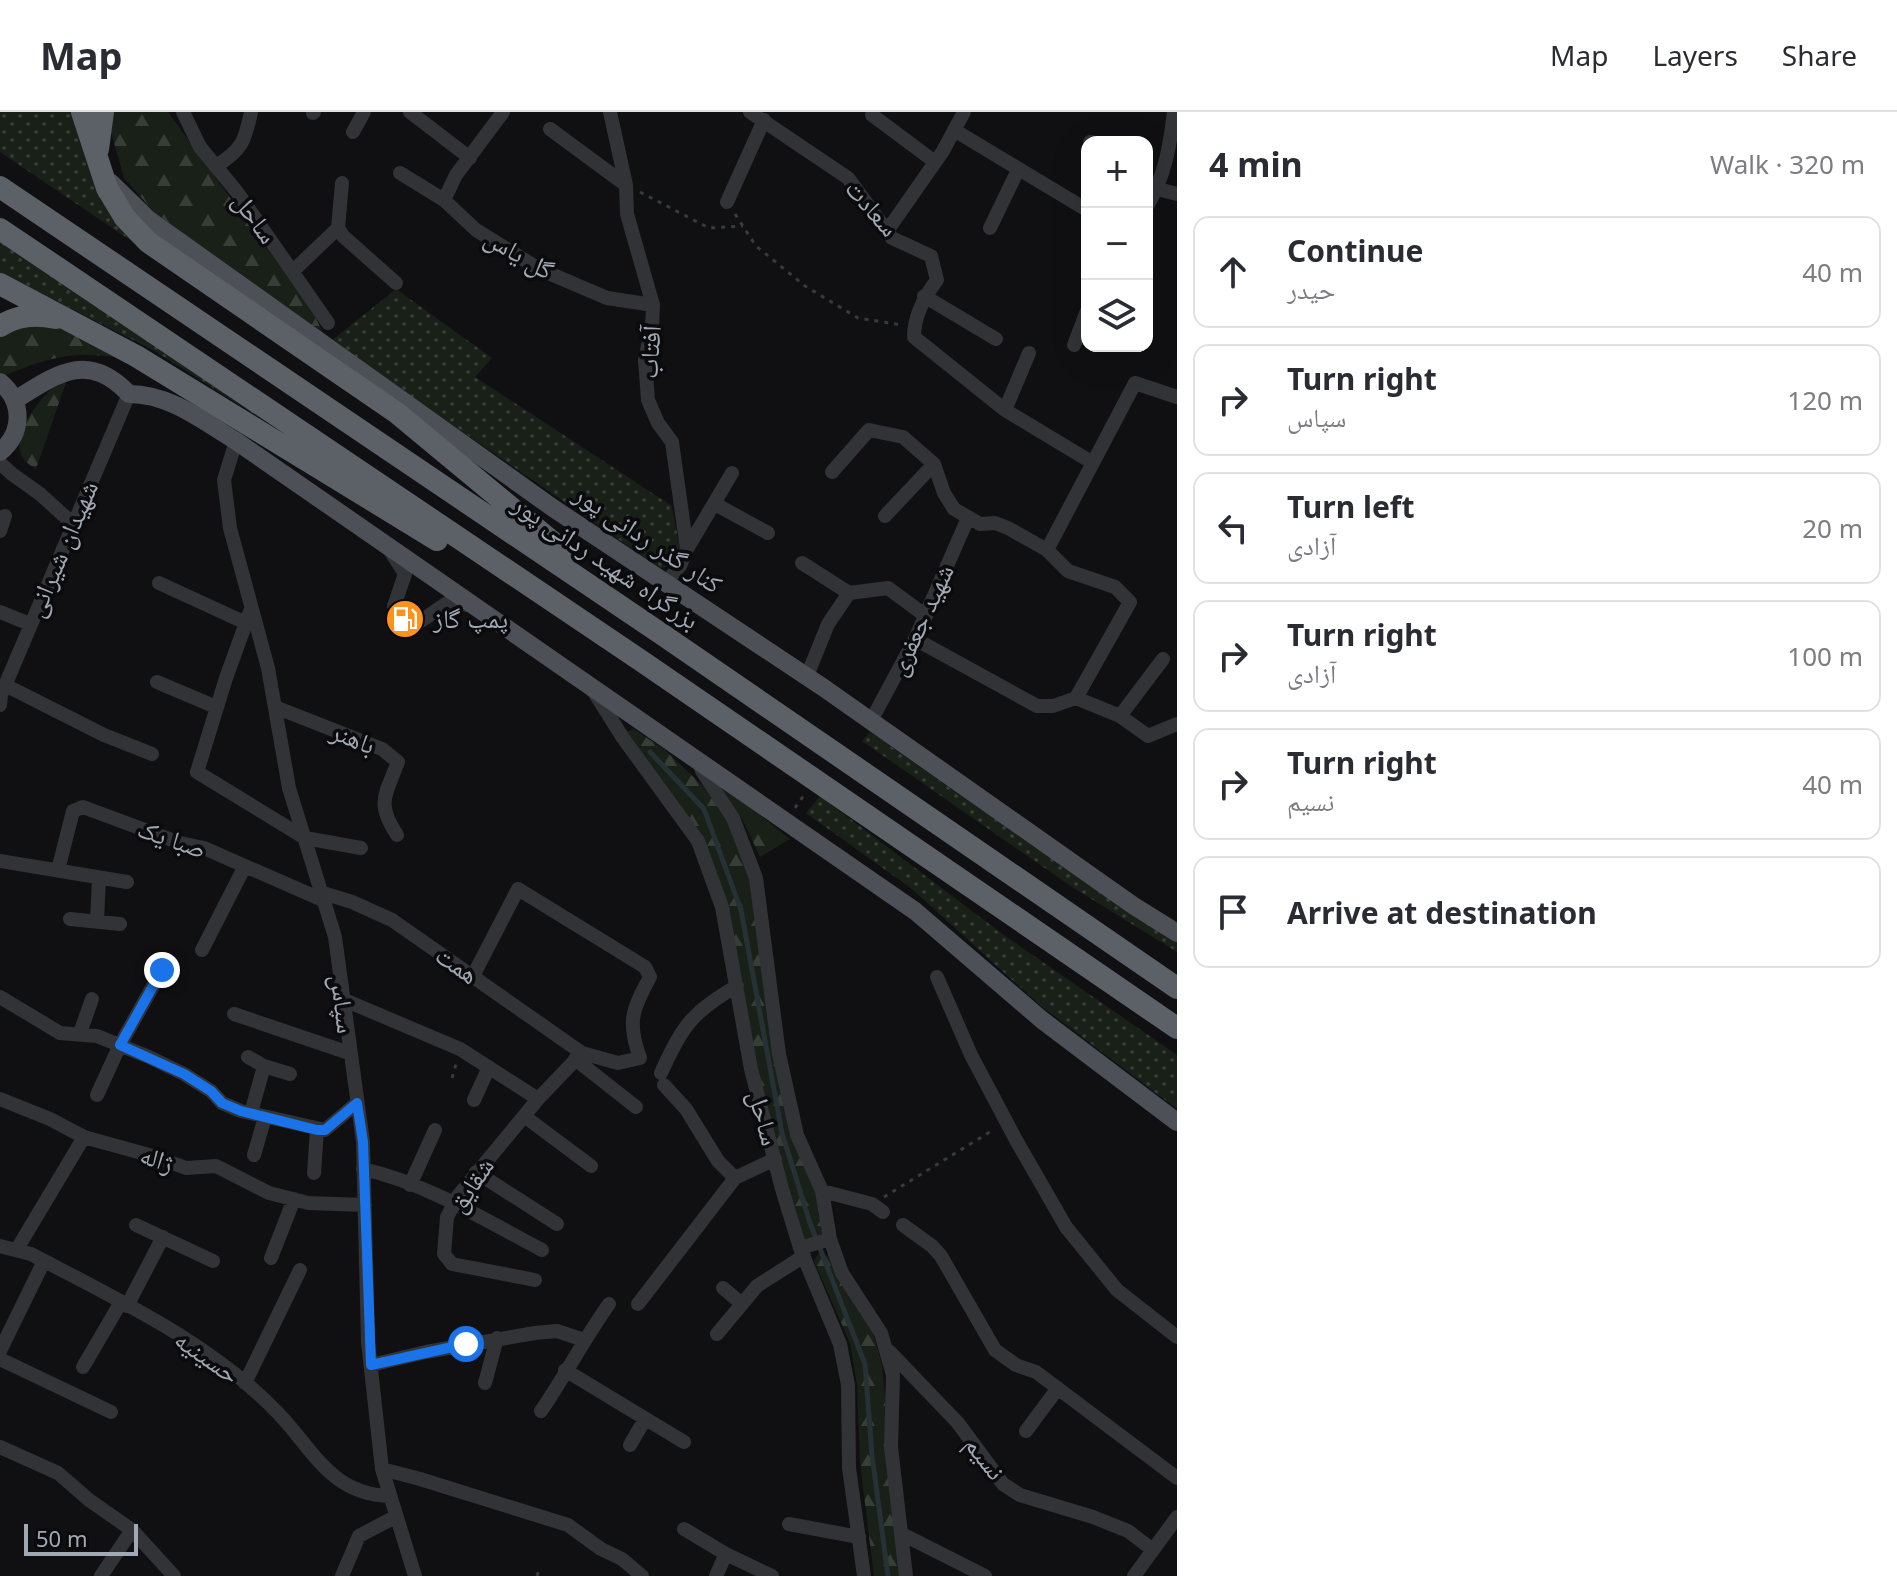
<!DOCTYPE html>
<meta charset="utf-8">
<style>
body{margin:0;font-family:"Noto Sans","Noto Naskh Arabic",sans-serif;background:#f2f2f3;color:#2b2b33}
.controls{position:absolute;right:24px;top:24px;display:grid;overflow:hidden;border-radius:16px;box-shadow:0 8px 32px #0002}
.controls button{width:72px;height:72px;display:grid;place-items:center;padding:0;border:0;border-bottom:2px solid #e1e1e2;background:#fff;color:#2b2b33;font:40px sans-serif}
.scale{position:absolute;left:24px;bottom:20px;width:114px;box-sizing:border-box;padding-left:8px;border:4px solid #a0a9b4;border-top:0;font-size:22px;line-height:28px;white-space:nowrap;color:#a0a9b4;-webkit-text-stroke:6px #0b0b0d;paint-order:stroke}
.stop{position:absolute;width:24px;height:24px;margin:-18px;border:6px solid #1a73e8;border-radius:50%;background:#fff}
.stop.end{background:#1a73e8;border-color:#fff;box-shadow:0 2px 8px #0008}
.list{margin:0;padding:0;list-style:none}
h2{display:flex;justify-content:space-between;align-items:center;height:104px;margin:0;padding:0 32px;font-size:34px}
h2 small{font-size:26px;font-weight:400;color:#7c7c81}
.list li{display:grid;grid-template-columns:52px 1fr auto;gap:24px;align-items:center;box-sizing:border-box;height:112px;margin:0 16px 16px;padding:0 16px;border:2px solid #e1e1e2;border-radius:16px}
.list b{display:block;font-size:30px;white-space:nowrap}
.list p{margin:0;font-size:26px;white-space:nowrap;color:#7c7c81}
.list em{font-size:26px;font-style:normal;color:#7c7c81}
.icon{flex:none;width:44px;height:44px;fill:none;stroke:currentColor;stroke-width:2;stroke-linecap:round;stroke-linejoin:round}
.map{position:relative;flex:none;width:1177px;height:1464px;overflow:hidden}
header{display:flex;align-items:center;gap:48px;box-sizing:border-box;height:112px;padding:0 40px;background:#fff;border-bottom:2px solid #e1e1e2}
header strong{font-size:38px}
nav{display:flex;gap:44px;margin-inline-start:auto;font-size:28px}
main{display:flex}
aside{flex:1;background:#fff}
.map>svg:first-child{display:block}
.grass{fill:url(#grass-dots)}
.forest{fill:url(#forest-firs)}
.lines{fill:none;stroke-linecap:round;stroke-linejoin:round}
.stream{stroke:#263136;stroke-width:5}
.path{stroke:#373a3e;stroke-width:3;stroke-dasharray:4 6;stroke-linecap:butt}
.minor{stroke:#313337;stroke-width:14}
.major{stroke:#4d5056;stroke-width:18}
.highway{stroke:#5c6168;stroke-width:22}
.route{stroke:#1a73e8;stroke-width:10}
.labels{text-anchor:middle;stroke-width:7;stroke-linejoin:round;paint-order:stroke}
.street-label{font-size:26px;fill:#a0a9b4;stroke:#0b0b0d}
.poi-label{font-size:26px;fill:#a0a9b4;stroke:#0b0b0d;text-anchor:start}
</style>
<header>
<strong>Map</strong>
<nav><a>Map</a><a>Layers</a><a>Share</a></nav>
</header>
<main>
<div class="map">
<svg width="1177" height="1464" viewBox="0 0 1177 1464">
<defs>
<pattern id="grass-dots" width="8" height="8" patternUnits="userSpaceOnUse" patternTransform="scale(2)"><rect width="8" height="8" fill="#182018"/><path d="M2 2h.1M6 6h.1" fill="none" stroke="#363e37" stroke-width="1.8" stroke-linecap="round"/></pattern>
<pattern id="forest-firs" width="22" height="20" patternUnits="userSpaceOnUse" patternTransform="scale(2)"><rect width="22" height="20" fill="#182018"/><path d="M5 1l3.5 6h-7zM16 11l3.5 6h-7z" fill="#363e37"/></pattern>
</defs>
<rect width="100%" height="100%" fill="#101012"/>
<!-- grass -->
<path class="grass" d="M0,0H74L158,147L0,40Z
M0,122L362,371L153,238L0,161Z
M396,177L492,246L475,265L672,394L680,437L672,454L660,456L331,229Z
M870,620L1030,732L1177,829V840L1072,775L862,629Z
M820,684L1001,821L1177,943V997L1041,894L912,777L806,701Z"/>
<!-- forest -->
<path class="forest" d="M112,0H168L313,200L325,225L154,100L124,66L111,20Z
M39,211L61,216L114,245C71,239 46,246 6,263L0,260V222Z
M69,262L36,357C28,352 22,348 20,339C13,314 50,275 69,262Z
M634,617L665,638L702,673L729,708L750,760L776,942L819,1080L825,1122L802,1128L788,1085L706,737L626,620Z
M718,670L790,727L760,745L744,711Z
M818,1142L830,1144L872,1218L882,1253L885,1285V1333L901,1464H874L860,1351L857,1273L850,1231L814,1149Z"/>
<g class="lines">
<!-- stream -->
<path class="stream" d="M650,640L704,697L741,798L782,1021L810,1111L865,1252L872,1343L888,1464"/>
<!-- path -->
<path class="path" d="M640,80L709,116L743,114
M735,102L756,134L805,174L858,206L902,213
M795,696L804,683
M452,966L456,952
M884,1085L993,1018
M537,1464L539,1458"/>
<!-- minor -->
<path class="minor" d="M183,0L200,35L237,80L328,211
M410,0L470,46
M610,0L626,73L627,102L653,193L652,215L645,248L648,288L658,311L672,330L687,437L680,454L666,470
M750,0L848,66L892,126L931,144L937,168C924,185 914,204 914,225L1005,298L1093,351
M313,1L314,0
M872,3L935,50
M550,17L626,73
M954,18L1087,98
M353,20L364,0
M1090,30H1091
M216,54C242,38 245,29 251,0
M400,61L444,88L476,118L539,157L607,186L653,193
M342,71L338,116L343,124L396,171
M1158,77L1177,82
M444,88L456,63L503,0
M727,90L764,8
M1147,94C1165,65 1170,33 1174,0
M990,116L1018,58
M887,119L943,39L964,0
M293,159L338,116
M924,184L996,227
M1074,233L1087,199
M1005,298L1029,241
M236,329L224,368L230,416L268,556L289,676L335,825L363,1030L368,1230L382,1357L415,1464
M0,351L12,362L40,382L72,411
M832,360L869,318L903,325L934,352L944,381L954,397L980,412L995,411L1008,416L1047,438L1068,459L1115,475L1130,490L1076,586
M715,392L768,421
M885,404L934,352
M0,419L5,404
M687,437L732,361
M1047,438L1135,271L1177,285
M391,440L405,462L394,494L401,507L413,513C427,507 437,496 451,489L467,493
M802,451L849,481
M159,471L246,511
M251,497L226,566L197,660L305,726L361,736
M0,500L30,512
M915,527L1037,594H1053L1076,586L1120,604L1148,624L1177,612
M807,564L828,512L849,481L888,476L926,504
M157,570L216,595
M5,573L104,623L152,642
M594,580L623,626L698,729L722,795L751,957L782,1077L800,1136L840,1232L848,1273L849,1356L864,1464
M0,593L1,583L129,282
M275,595L382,637L398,650C385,684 376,691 397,723
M1120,604L1163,547
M871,609L915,527L968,406
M700,651L702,659L733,706L756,766L779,942L797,1023L822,1079L830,1127L842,1161L881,1221L893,1263L891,1335L906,1464
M0,749L127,770
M58,758L73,699L83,695L180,731L204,736L325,789
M323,781L352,790L392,808L582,941L618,951L640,946C627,910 632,898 650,865L645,855L518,777L473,864
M70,807L120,812
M97,809L99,766
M202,838L245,754
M937,865L971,943L1016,1028L1066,1115L1117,1178L1177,1225
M0,885L60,921L97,924L149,945L184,962L211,979L222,991L241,999L325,1018L357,991
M342,887L460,937L538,987
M234,902L349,941
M80,921L92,887
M248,945L264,954L290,962
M575,947L636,995
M661,961C682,914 692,900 737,874
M97,983L120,933L162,858
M0,987L50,1007L84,1025L156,1045L186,1056L216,1054L269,1081L308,1091L365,1093
M474,988L489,955
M251,1001L264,954
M524,1004L591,1054
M254,1043L265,1005
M363,1057C426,1071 485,1108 542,1138
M476,1060L557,1112
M314,1061L317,1018
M735,1066L775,1047
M410,1073L435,1018
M822,1079L872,1092L883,1100
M136,1113L213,1149
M903,1113L932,1134L941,1144L995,1238L1016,1253L1036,1260L1177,1366
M0,1134L31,1142C116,1187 210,1230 277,1300C314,1338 330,1382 390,1384
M800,1136L830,1127
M17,1137L84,1025
M271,1146L294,1087
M535,1168L452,1152L444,1142L447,1105L458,1084L538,987L582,941
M723,1176L742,1192
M638,1192L735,1066L718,1049L686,997L664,973
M127,1194L163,1125
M717,1222L757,1174L804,1144
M0,1239L44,1149
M889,1239L958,1311L1003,1372L1020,1383L1093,1405L1128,1419L1153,1438
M0,1247L111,1300
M371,1253L426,1240L535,1221L557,1219L584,1228
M83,1255L121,1190
M565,1258L684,1330
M245,1271L300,1158
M485,1271L497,1226
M541,1299C565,1264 584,1227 609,1192
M1026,1319L1058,1276
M630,1333L645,1307
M0,1335L58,1361L89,1388L132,1418L174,1464
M382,1357L420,1367L568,1413L601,1437L622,1447L642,1464
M789,1412L859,1425
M684,1417L726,1442L772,1464
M902,1422L985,1464
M101,1464L132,1418
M342,1464L359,1424L395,1405
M716,1464L726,1442
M1134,1464L1177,1405"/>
<!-- major -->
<path class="major" d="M110,70L148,107L553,396L824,576L1134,794L1177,821
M0,270C24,290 23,321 0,340
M15,288C58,261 88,239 129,282C170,282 203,309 236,329L915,799L1042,908L1177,1010"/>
<!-- highway -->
<path class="highway" d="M82,0L107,76L125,106L148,130L397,301L567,442
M98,37L103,0
M0,75L663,523L1177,876
M0,117L640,548L1177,916
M0,172L136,244L437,428
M0,214C18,203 35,202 56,206"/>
</g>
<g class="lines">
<!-- route -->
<path class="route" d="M162,858L120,933L184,962L211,979L222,991L241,999L317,1018H325L357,991L363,1030L371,1253L466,1232"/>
</g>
<!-- icons -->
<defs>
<symbol id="fuel-disc" viewBox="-11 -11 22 22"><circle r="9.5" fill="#ff921b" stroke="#0b0b0d"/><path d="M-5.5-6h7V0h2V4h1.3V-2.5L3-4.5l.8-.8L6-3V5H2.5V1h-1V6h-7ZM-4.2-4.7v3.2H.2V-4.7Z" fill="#fff"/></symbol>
</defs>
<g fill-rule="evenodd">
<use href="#fuel-disc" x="383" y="485" width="44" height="44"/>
</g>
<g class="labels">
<!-- street labels -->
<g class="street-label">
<text transform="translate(872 96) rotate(49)" y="9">سعادت</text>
<text transform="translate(255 106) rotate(54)" y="9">ساحل</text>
<text transform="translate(519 142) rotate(30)" y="9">گل یاس</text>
<text transform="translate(650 240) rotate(-86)" y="9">آفتاب</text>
<text transform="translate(648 427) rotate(34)" y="9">کنار گذر ردانی پور</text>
<text transform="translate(62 437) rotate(-67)" y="9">شهیدان شیرانی</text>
<text transform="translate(606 450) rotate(34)" y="9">بزرگراه شهید ردانی پور</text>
<text transform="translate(921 508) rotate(-65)" y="9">شهید جعفری</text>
<text transform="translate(353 626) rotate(22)" y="9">باهنر</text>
<text transform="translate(172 727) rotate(19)" y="9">صبا یک</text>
<text transform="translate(457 853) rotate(35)" y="9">همت</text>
<text transform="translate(343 892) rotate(83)" y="9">سپاس</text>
<text transform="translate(764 1006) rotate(75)" y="9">ساحل</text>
<text transform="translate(157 1047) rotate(18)" y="9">ژاله</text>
<text transform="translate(471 1073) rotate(-56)" y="9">شقایق</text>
<text transform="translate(207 1245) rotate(35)" y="9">حسینیه</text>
<text transform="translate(985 1346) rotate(52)" y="9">نسیم</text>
</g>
<!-- poi labels -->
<g class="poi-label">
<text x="433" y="516">پمپ گاز</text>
</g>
</g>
</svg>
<div class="controls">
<button>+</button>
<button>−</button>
<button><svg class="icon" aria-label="layers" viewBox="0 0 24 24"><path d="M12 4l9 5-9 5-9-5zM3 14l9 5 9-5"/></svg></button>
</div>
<div class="scale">50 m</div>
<div class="stop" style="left:466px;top:1232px"></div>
<div class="stop end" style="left:162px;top:858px"></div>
</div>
<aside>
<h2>4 min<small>Walk · 320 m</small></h2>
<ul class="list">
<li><svg class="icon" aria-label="ahead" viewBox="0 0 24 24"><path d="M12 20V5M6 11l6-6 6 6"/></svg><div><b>Continue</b><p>حیدر</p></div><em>40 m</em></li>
<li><svg class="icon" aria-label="right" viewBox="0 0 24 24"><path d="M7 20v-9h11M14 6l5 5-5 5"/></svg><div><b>Turn right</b><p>سپاس</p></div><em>120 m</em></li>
<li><svg class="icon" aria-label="left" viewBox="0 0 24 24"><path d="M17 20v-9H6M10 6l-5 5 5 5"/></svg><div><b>Turn left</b><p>آزادی</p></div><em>20 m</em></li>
<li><svg class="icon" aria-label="right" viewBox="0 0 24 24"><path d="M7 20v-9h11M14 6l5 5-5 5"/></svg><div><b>Turn right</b><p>آزادی</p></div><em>100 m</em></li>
<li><svg class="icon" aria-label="right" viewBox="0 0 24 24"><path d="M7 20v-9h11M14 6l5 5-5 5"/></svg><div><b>Turn right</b><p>نسیم</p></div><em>40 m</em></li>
<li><svg class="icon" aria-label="arrive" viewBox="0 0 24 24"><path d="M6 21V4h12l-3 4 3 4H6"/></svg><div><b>Arrive at destination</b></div></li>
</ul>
</aside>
</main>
